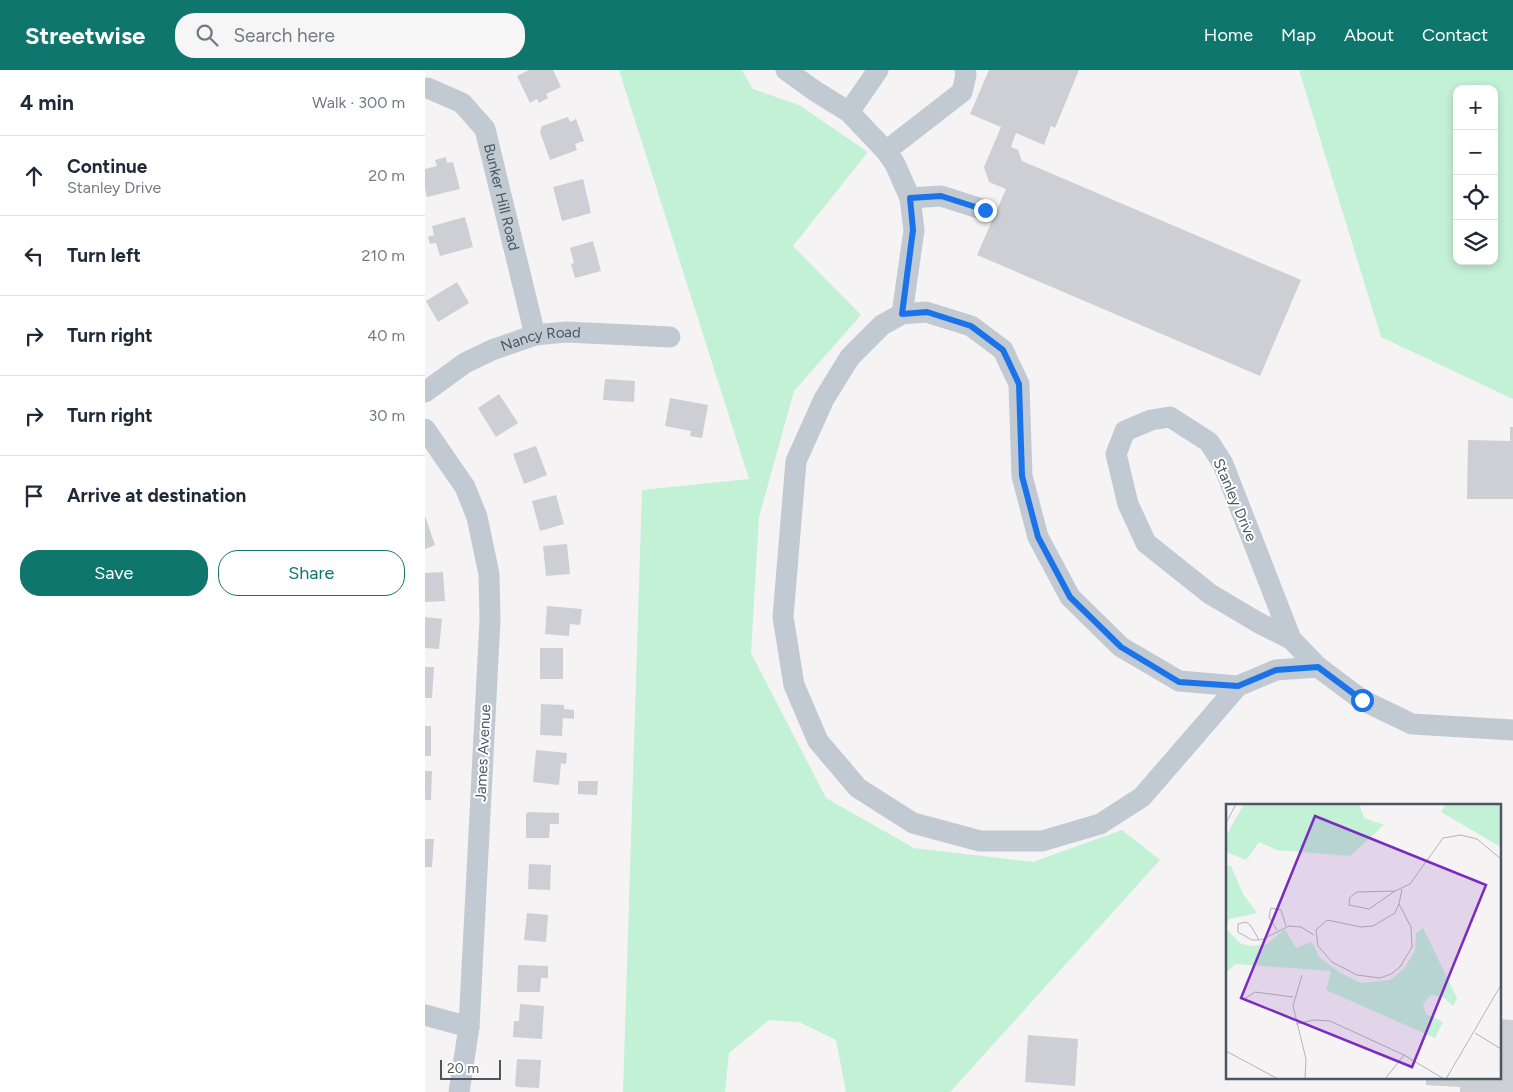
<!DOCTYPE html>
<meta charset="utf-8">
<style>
body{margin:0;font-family:Figtree,sans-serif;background:#f6f6f7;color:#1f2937}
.controls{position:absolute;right:15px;top:15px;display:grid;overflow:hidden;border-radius:10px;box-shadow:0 2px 8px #0003}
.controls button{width:45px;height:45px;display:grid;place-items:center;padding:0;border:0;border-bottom:1px solid #e0e1e3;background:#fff;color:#1f2937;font:25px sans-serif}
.scale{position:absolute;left:15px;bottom:12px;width:61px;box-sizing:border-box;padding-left:5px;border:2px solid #4a5661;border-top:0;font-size:14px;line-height:18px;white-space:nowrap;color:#4a5661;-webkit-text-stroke:4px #fff;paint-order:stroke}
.stop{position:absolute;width:15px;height:15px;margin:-11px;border:4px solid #1a73e8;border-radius:50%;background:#fff}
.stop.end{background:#1a73e8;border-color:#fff;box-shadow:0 1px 5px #0008}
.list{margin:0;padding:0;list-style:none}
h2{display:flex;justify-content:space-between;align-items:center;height:65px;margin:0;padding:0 20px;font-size:21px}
h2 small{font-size:16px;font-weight:400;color:#747a83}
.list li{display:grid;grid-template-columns:32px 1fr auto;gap:15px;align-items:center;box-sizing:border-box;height:80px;padding:0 20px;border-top:1px solid #e0e1e3}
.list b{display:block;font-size:19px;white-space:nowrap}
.list p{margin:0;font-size:16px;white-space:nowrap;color:#747a83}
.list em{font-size:16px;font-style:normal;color:#747a83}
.actions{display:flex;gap:10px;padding:15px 20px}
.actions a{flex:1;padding:11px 0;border:1px solid #0f766e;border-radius:20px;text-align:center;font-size:18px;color:#0f766e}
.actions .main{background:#0f766e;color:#fff}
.icon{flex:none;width:28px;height:28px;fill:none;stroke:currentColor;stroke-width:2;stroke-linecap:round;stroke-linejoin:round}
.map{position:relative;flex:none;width:1088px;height:1022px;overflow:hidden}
header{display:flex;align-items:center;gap:30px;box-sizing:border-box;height:70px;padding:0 25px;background:#0f766e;color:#fff}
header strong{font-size:24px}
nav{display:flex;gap:28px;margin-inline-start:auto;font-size:18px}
.search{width:350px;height:45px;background:#f6f6f7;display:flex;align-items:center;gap:12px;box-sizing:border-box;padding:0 18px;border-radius:20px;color:#747a83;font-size:19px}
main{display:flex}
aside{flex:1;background:#fff}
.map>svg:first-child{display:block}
.green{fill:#c3f1d5;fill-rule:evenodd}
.building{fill:#cdcfd5}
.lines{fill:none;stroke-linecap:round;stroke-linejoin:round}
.minor{stroke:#c1cad2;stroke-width:21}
.route{stroke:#1a73e8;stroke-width:6}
.labels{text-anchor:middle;stroke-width:4;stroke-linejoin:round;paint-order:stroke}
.street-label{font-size:15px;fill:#4a5661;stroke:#fff}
.inset-road{fill:none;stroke:#b1b4b9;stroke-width:1}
.view{fill:#7b2cbf;fill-opacity:0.15;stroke:#7b2cbf;stroke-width:2.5}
.inset-edge{fill:none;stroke:#4a5661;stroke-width:2.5}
</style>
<header>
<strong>Streetwise</strong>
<div class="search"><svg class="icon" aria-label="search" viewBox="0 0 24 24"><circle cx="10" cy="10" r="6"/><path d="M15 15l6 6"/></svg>Search here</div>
<nav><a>Home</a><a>Map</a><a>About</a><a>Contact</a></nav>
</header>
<main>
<aside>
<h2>4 min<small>Walk · 300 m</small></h2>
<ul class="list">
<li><svg class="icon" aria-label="ahead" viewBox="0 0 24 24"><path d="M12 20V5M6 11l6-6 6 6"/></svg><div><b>Continue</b><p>Stanley Drive</p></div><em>20 m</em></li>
<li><svg class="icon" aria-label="left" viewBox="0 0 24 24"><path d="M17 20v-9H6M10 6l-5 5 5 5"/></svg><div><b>Turn left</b></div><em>210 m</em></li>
<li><svg class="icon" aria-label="right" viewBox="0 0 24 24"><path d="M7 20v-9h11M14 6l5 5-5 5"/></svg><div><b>Turn right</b></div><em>40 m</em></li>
<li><svg class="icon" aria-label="right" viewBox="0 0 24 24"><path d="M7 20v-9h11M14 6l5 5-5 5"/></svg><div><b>Turn right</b></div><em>30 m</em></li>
<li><svg class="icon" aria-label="arrive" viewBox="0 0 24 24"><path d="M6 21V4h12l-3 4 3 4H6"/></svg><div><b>Arrive at destination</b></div></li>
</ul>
<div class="actions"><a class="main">Save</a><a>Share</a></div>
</aside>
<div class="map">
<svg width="1088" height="1022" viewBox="0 0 1088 1022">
<rect width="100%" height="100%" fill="#f5f3f3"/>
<!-- green -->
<path class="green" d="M194,0H317L328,19L374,35L443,82L368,176L436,245L369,321L334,447L326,583L401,728L489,778L608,792L697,760L735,790L525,1022H421L411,970L374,952L344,950L304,983L300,1022H198L217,420L324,409Z
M874,0H1088V329L956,267ZM1032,19H1069V191H1032Z"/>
<!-- building -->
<path class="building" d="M104,0H128L136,17L121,24L123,28L114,33L112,29L105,33L92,6Z
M564,0H654L630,58L626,56L619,75L591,63L586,77L593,80L597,91L876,210L835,306L552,185L581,119L564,112L559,97L576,57L545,44Z
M143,47L145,52L151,49L159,71L150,74L152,80L125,90L115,62L117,56Z
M21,87L22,93L28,92L35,119L2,127L0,118V99L12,96L10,90Z
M158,109L166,143L137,151L128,117Z
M40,147L48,177L15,186L11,173L5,174L3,167L9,165L7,156Z
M168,171L176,201L150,208L146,194L149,193L145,178Z
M32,212L44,233L13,252L1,231Z
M180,309L210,311L209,332L178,330Z
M74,324L93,353L71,367L53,338Z
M245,328L283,335L277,368L265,366L266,361L240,356Z
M1085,357H1088V429H1042L1043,370L1085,371Z
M111,376L122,405L99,414L88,384Z
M131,425L139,454L115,461L107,431Z
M0,446L10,475L0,479Z
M142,474L145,504L121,506L118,476Z
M18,502L20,531L0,532V503Z
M122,536L157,539L155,555L145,554L144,566L120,564Z
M0,547L17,549L14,579L0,578Z
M115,578H138V609H115Z
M0,597H9L7,628H0Z
M116,634L139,635V639L149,640V649L138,648L137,666L115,665Z
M0,656H6V686H0Z
M111,680L142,683L141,694L136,693L134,715L108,712Z
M0,701H7L6,730H0Z
M153,711H173L172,725L153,724Z
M103,742L134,743V754H125L124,768H101V744Z
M0,769H9L7,797H0Z
M104,794L126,795L125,820L103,819Z
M102,843L123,845L121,872L99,870Z
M93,895L123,896V908H116L115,922H92Z
M95,934L119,936L117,969L88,967L89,951H94Z
M1074,949L1088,950V1022H1035V1017L1001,1015V1010H993V1008H1074Z
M603,965L653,969L650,1016L600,1012Z
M92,989L116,990L114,1018L92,1017L90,1015Z"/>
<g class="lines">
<!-- minor -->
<g class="minor">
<path d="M361,0L390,21L424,42L461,81L470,94L485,128L489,160L477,244"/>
<path id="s1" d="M3,18L37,33L60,59L110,265"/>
<path d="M424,42L453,0"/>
<path d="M461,81L537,22L541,5L540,0"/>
<path d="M485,128L516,126L560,140"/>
<path id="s2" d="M0,322L40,293L67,280L110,265L141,262L245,267"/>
<path d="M0,359L40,417L52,447L64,504L65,550L44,957L34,1022"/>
<path d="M866,569L798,394L784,372L745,347L726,350L700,361L691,384L703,434L721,473L785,524L834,553L866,569L893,597L937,630L987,654L1088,660"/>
<path d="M813,616L754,611L696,577L645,527L613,467L597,406L594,314L578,280L546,256L501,242L477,244L457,255L425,287L399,329L371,391L358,547L369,615L393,671L433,718L488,753L555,771H617L675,754L717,727L813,616L851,600L893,597"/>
<path d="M0,945L44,957"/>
</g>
</g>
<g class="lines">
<!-- route -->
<path class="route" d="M560,140L516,126L485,128L488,160L477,244L502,242L546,256L578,280L594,314L597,406L613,467L645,527L696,577L754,612L813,616L851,600L893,597L937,630"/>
</g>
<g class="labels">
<!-- street labels -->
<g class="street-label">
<text dy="5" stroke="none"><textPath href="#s1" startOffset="142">Bunker Hill Road</textPath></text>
<text dy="5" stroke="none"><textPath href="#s2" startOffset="130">Nancy Road</textPath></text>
<text transform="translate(810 430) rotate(67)" y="5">Stanley Drive</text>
<text transform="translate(58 683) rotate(-87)" y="5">James Avenue</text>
</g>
</g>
<!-- overview -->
<g transform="translate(801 734)">
<rect width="275" height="275" fill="#f5f3f3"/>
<path d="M18,0H133L138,14L158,21L124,52L51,46L33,38L20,56L0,48V32ZM220,0H275V43L215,8ZM0,62H5L17,90L31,109L3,115L0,124ZM197,124L231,194L227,202L217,193L205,191L200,196L197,201L200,210L217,218L209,234L100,186L105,167L9,160L0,169V125L15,140L28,142L41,140L59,125L70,144L86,138L94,154L113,168L135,179L164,176L178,165L189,146L190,129Z" fill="#c3f1d5"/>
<path class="inset-road" d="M0,19L10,0M169,87L143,105L123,101L124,93L131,88L169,87L184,80L217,34L235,31L251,35L275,55M173,100L169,109L147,122L135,123L101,116L90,126L92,142L106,158L131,171L154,174L165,170L174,163L186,143L185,123L173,100L176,85M51,126L43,113L45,104L55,106L60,122M33,136L25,122L20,118L12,120V128L26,136H33L37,135L63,122L75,123L88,131M76,171L67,202L80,255L79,275M18,195L29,188L67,193M70,220L88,216L104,217L178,251L218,275M249,229L275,245M0,247L52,275M159,275L178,251M220,275L275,181"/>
<path class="view" d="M89,12L260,81L186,263L15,194Z"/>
<rect width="275" height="275" class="inset-edge"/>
</g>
</svg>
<div class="controls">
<button>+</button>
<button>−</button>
<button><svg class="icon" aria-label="locate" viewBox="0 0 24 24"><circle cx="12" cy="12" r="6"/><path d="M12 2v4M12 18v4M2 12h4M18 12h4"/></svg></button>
<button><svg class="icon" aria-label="layers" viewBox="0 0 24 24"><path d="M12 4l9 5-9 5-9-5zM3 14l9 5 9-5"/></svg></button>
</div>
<div class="scale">20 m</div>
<div class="stop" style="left:937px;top:630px"></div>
<div class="stop end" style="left:560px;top:140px"></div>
</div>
</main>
